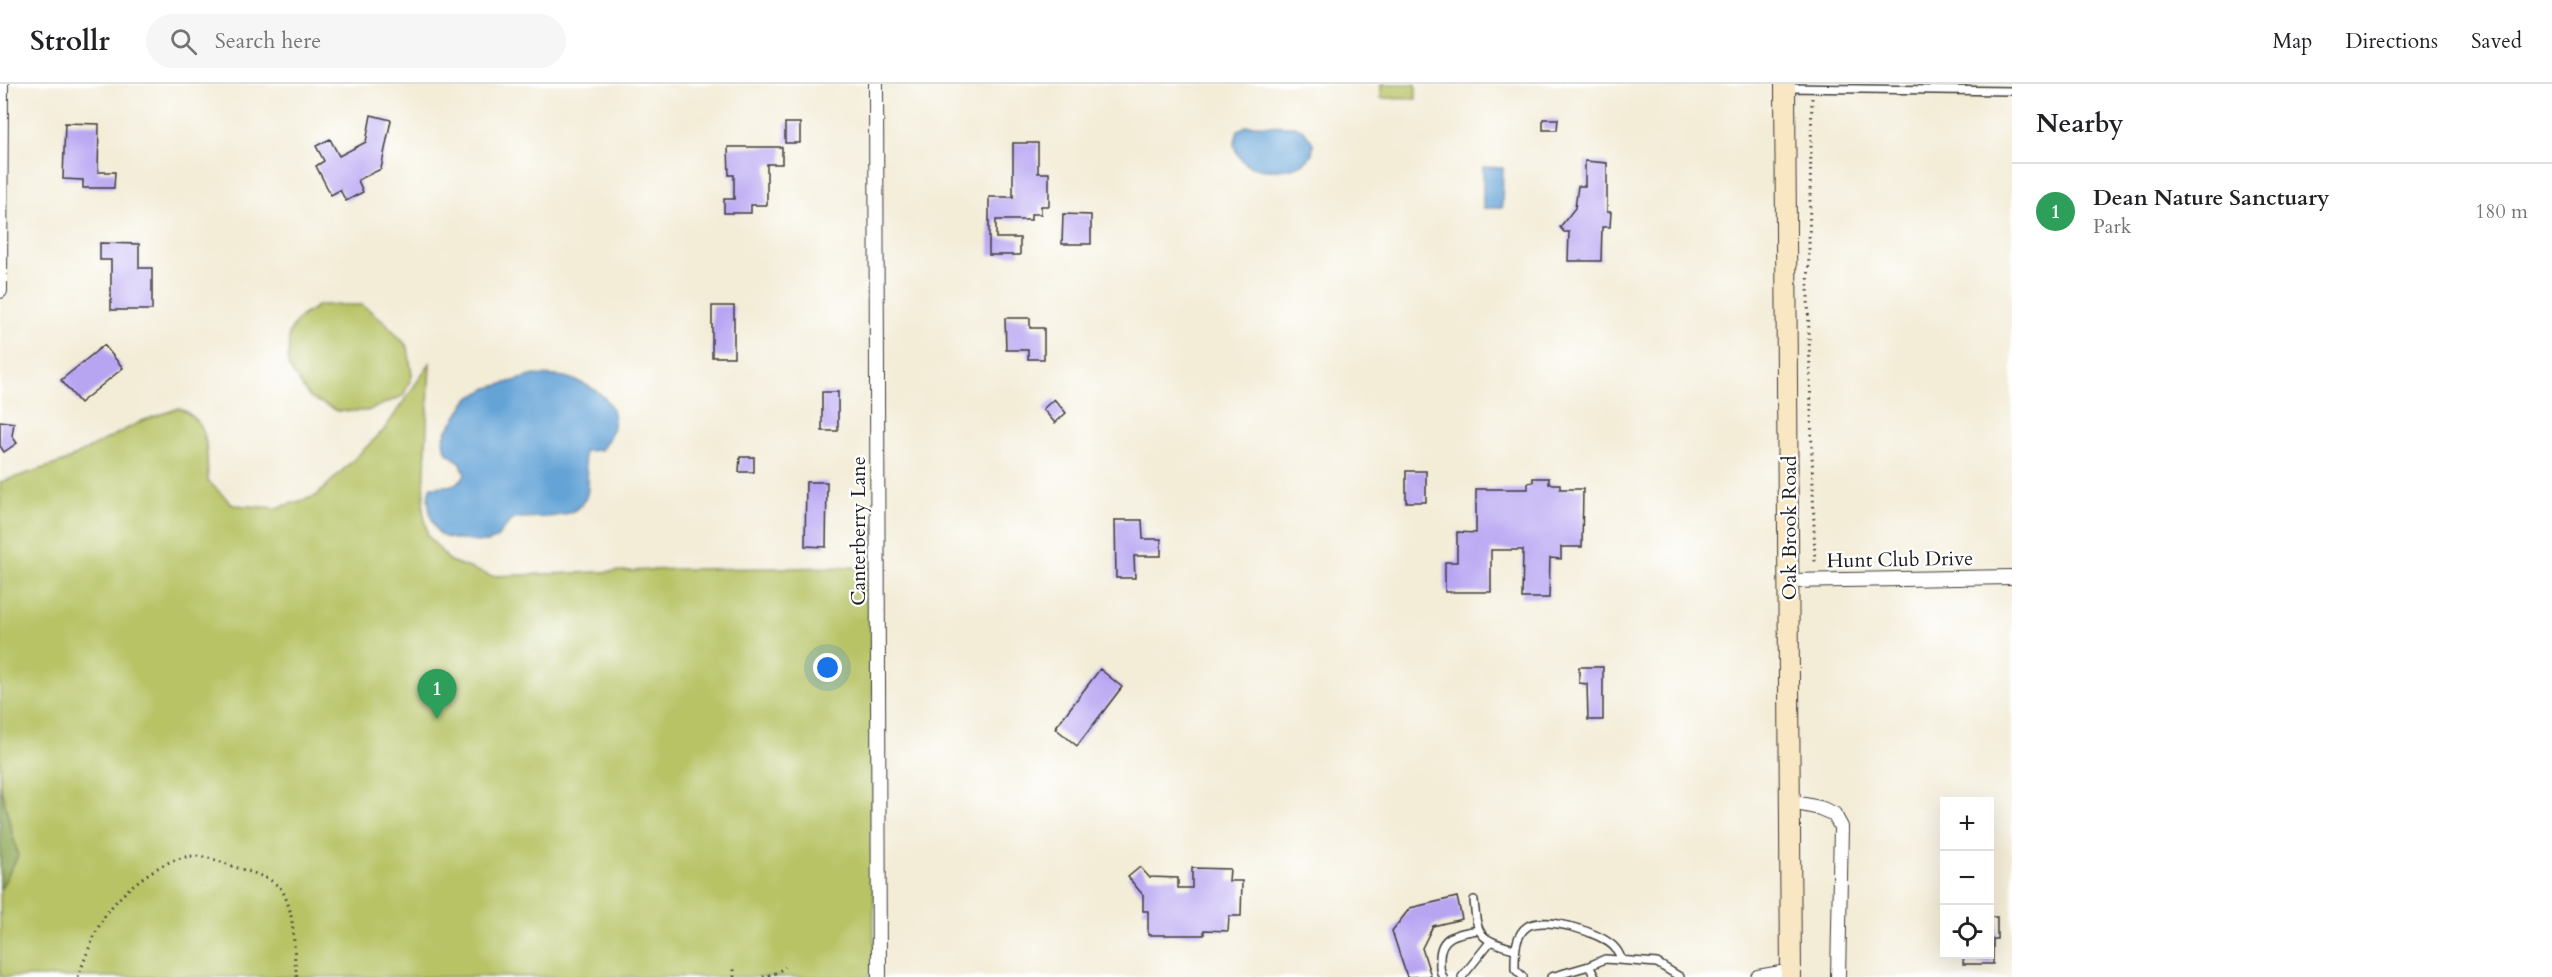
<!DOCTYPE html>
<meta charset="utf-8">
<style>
body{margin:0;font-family:Cardo,serif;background:#f6f6f6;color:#202124}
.controls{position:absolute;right:18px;bottom:18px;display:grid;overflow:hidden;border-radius:0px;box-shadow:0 6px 24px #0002}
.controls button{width:54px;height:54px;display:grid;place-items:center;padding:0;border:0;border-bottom:2px solid #e0e0e0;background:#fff;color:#202124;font:30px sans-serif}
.you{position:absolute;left:828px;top:584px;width:21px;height:21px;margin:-15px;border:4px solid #fff;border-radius:50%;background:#1a73e8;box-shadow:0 0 0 9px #1a73e833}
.badge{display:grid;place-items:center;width:39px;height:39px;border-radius:50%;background:#2563eb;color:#fff;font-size:20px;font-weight:700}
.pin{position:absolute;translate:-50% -50px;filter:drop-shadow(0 2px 3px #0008)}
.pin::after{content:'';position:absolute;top:32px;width:21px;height:18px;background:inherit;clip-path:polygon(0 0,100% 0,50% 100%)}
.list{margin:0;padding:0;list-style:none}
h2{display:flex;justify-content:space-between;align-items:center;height:78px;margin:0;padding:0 24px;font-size:26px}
h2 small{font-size:20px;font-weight:400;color:#757577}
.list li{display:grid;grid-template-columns:39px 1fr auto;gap:18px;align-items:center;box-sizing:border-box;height:96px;padding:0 24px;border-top:2px solid #e0e0e0}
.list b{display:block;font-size:22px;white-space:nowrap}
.list p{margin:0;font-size:20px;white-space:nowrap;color:#757577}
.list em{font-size:20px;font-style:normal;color:#757577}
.icon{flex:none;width:33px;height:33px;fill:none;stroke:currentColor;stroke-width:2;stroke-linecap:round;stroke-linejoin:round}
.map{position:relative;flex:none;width:2012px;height:893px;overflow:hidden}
header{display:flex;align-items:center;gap:36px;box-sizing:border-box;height:84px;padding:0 30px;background:#fff;border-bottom:2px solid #e0e0e0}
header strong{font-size:28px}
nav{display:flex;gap:33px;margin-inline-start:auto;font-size:21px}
.search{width:420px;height:54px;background:#f6f6f6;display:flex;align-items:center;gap:15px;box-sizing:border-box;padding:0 21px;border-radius:33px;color:#757577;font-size:22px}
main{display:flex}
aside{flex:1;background:#fff}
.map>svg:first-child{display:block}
.green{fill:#b7c365;stroke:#6a7040;stroke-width:1.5}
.forest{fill:#91a95a;stroke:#56623b;stroke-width:1.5}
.water{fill:#63a3d6;stroke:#406079;stroke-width:1.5}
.building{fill:#b8a5f2}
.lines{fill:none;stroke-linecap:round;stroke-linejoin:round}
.service-casing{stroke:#3c3b38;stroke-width:10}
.minor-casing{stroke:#3c3b38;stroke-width:16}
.secondary-casing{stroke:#3c3b38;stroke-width:22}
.path{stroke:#3c3b38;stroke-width:3;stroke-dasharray:1.5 4.5;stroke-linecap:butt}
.service{stroke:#fff;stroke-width:7}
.minor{stroke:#fff;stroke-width:14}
.secondary{stroke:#f9e7c3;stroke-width:20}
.labels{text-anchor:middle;stroke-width:4.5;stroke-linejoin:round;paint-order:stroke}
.street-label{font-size:20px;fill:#1c1c1c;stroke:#fff}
</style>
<header>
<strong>Strollr</strong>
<div class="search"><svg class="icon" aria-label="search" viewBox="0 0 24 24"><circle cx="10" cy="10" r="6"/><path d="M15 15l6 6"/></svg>Search here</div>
<nav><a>Map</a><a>Directions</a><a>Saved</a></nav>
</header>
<main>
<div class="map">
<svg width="2012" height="893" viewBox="0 0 2012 893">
<rect width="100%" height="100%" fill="#fff"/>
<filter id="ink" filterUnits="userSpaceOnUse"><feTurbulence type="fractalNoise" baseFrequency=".0167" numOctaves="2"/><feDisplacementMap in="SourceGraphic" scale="12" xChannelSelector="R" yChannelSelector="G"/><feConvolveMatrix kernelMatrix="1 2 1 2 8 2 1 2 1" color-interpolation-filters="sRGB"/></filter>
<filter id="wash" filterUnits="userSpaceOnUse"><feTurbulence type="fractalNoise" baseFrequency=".008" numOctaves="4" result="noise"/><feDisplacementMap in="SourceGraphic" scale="24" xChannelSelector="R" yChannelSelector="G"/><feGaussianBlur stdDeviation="1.35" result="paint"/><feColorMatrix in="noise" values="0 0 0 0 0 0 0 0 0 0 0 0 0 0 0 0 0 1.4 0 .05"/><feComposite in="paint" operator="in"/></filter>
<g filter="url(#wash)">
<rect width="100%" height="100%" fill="#f3ecd7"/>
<!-- green -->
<path class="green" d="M1381,0H1416V15L1381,14Z
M319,221H362L384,237L408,263L412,292L403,312L367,327H338L310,314L288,282L289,249L300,233Z
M430,279L423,426L428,452L450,477L491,492L680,485L873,483L874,893H0V398L63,378L142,337L179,324C212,340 206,364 208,397L233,421L277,424L316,412L384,346Z"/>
<!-- forest -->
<path class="forest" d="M0,700L18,772L0,806Z"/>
<!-- water -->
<path class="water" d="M1248,41L1294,42L1304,46L1313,59C1316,87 1272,90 1252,83C1243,80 1237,70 1234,61L1238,46Z
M1483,83L1503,84L1502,124H1483Z
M535,291C545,292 558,291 568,294C607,306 629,329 601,366L584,367C582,375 588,388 588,399C590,438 543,433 515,434C503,440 502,455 488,458C482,459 451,455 445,453C432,449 424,414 431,403C445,402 456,404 465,391L461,379L447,369L443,357L446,348L468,315L488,304Z"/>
<g id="blocks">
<!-- building -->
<path class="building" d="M371,31L391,36L381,85L358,96L363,108L346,117L340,106L331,111L316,82L324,77L316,62L330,55L339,72L366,58Z
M1543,35H1558L1557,46H1543Z
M65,39L99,40L98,88H115L114,104H83V96L63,95Z
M785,39H800V59H785Z
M1013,59H1038V89H1049V122H1041V130H1031V136H996V154H1020V171H989V113H1013Z
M728,63H782V80H767V121H751V129H724V115H734V91H729Z
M1585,77L1607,79V128H1611L1610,143H1602L1601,177H1568L1569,148H1564L1560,143L1575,124L1578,102H1585Z
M1063,130L1091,131V160H1062Z
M100,159L139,160V184H152V226H111V176H100Z
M712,222H734V273H712Z
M1005,234H1030V244H1044V275H1028V266H1006Z
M104,261L123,284L80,319L61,296Z
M822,308H838V347H822Z
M1054,315L1066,329L1055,339L1043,325Z
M0,337L14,339L12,352L17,359L4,368L0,362Z
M740,373H754V388H739Z
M1406,387H1426V418H1406Z
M1533,394H1549V400H1560V405H1583L1582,463H1561V475L1550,474L1549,514H1522L1523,466H1491V508H1445V478H1457V448L1476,449V405H1528V399L1533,398Z
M806,398H827L826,463L805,462Z
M1115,436H1142L1143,455H1161V472H1134L1135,494H1116Z
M1579,583H1603V636H1588L1587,600L1579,599Z
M1100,585L1122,603L1077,662L1055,644Z
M1140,783L1149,793L1178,794V804H1192V784L1230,785L1229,797H1242L1241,832H1229L1228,847L1204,846V851H1148V827H1143V811L1128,793Z
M1457,813L1462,835L1433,842L1422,864L1431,892L1407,893L1392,847L1410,824Z
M1990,833H1997V855H1993V880H1963L1964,870H1990Z"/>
</g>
</g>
<g filter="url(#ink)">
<use href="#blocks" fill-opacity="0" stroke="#3c3b38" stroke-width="1.5"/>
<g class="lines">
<defs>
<path id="service" d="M1788,4L2012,7
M1474,816C1477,852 1479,855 1514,865
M1589,882L1595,893
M1443,893C1439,887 1440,882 1440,874C1440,851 1459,849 1478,846
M1462,893L1490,858
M1523,893L1515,885C1515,871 1514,851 1528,842C1546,832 1602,848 1615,864C1618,867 1620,872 1622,876
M1551,893L1589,882L1605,875L1657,879L1680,893"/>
<path id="minor" d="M876,0L879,893
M0,207L1,0
M1789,497L2012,493
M1791,718L1820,724L1834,730L1841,743L1838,893
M1758,893L1792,887"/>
<path id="secondary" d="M1785,0L1791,893"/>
</defs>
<!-- service casing -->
<use href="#service" class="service-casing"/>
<!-- minor casing -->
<use href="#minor" class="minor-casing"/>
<!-- secondary casing -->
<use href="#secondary" class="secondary-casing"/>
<!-- path -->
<path class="path" d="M1812,14L1808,213L1815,480
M78,893C85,875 92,855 101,838C117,810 162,772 195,772C208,772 223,779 235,783C250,788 275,794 283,808C297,835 292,864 297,893
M734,893V882
M763,893L776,889L785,883"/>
<!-- service -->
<use href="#service" class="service"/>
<!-- minor -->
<use href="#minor" class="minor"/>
<!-- secondary -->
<use href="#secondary" class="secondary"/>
</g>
</g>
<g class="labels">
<!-- street labels -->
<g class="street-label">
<text transform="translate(1789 444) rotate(-90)" y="7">Oak Brook Road</text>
<text transform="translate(858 447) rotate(-90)" y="7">Canterberry Lane</text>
<text transform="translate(1900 475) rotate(-1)" y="7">Hunt Club Drive</text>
</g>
</g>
</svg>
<div class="controls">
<button>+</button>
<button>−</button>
<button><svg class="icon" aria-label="locate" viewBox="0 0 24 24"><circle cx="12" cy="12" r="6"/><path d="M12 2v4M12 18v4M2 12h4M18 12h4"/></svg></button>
</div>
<div class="you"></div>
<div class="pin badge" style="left:437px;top:635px;background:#2e9e5b">1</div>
</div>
<aside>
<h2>Nearby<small></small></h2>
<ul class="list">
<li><span class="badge" style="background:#2e9e5b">1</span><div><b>Dean Nature Sanctuary</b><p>Park</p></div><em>180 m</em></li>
</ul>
</aside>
</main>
